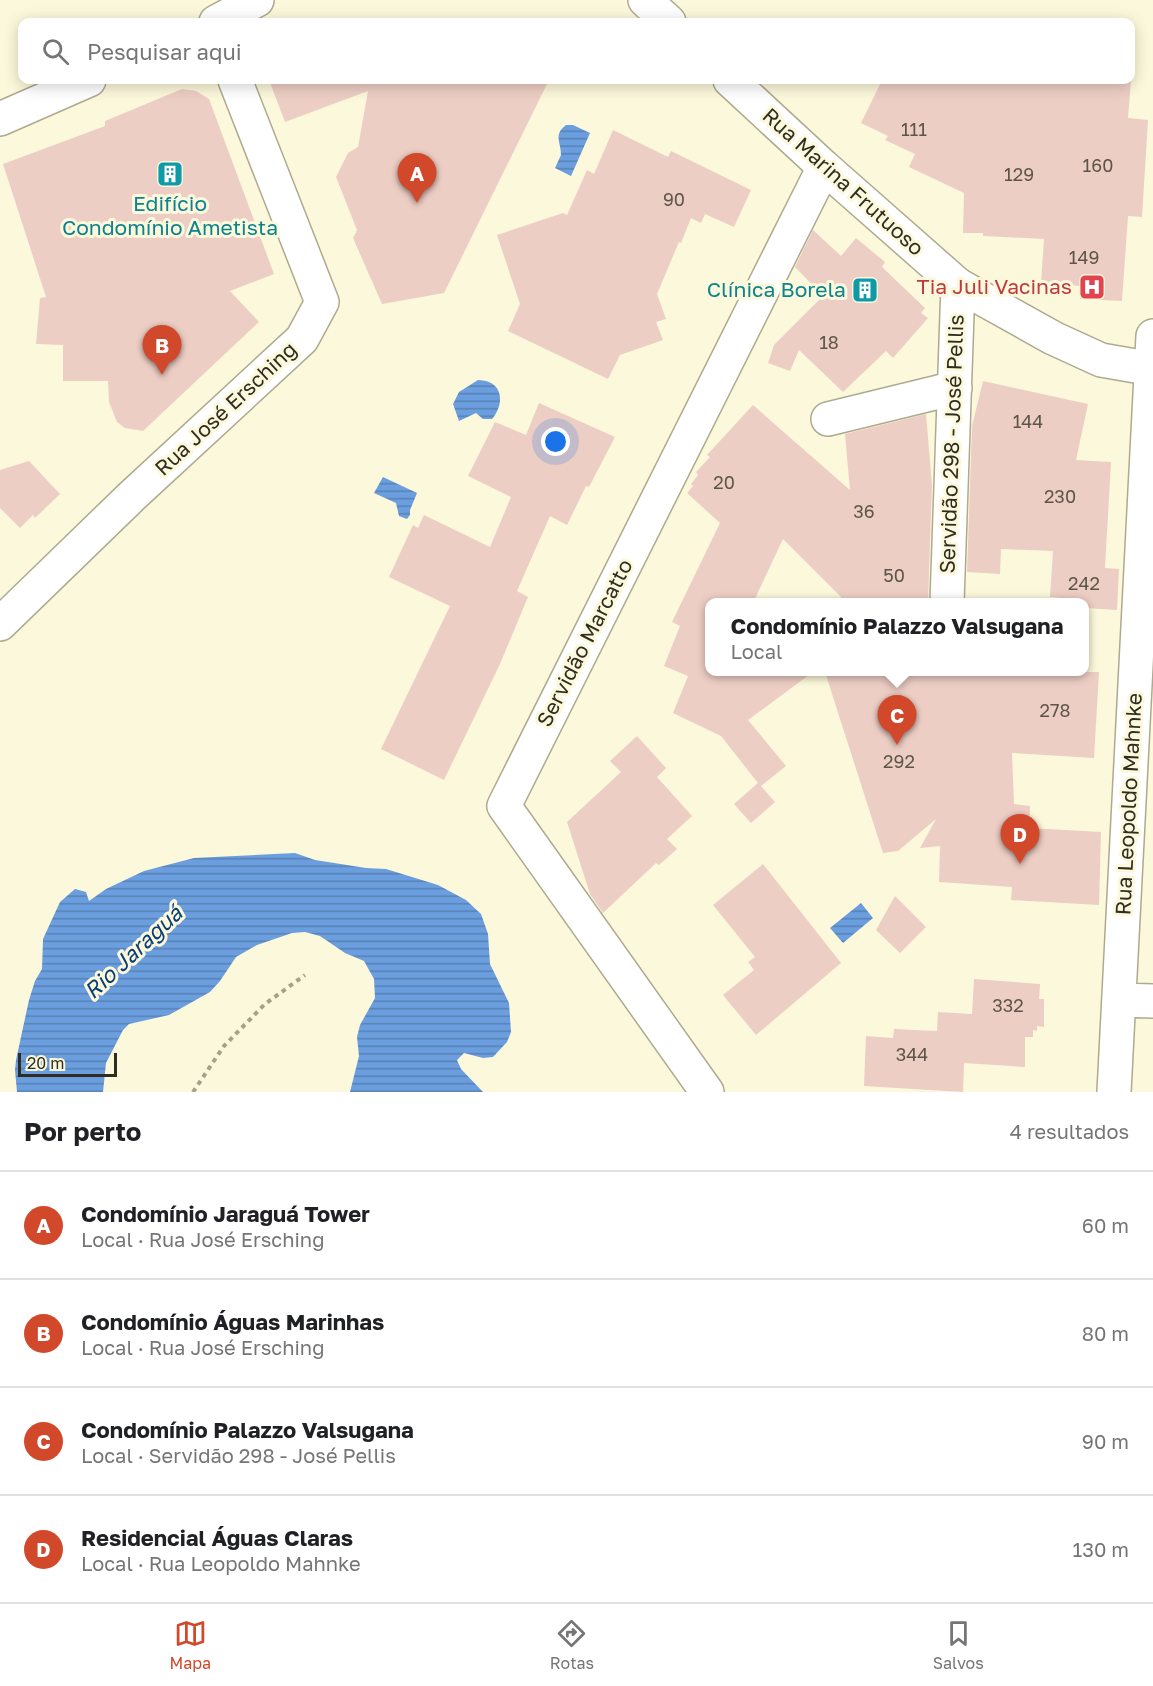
<!DOCTYPE html>
<html lang="pt">
<meta charset="utf-8">
<style>
body{margin:0;font-family:"Golos Text",sans-serif;background:#f6f6f6;color:#202124}
.scale{position:absolute;left:18px;bottom:15px;width:99px;box-sizing:border-box;padding-left:6px;border:3px solid #2f2d22;border-top:0;font-size:16px;line-height:21px;white-space:nowrap;color:#2f2d22;-webkit-text-stroke:4px #fcf8db;paint-order:stroke}
.you{position:absolute;left:556px;top:442px;width:21px;height:21px;margin:-15px;border:4px solid #fff;border-radius:50%;background:#1a73e8;box-shadow:0 0 0 9px #1a73e833}
.badge{display:grid;place-items:center;width:39px;height:39px;border-radius:50%;background:#d2482b;color:#fff;font-size:20px;font-weight:700}
.pin{position:absolute;translate:-50% -50px;filter:drop-shadow(0 2px 3px #0008)}
.pin::after{content:'';position:absolute;top:32px;width:21px;height:18px;background:inherit;clip-path:polygon(0 0,100% 0,50% 100%)}
.popup{position:absolute;left:705px;top:598px;width:384px;height:78px;box-sizing:border-box;display:grid;place-content:center;border-radius:12px;background:#fff;filter:drop-shadow(0 2px 4px #0005);font-size:20px;white-space:nowrap;color:#757577}
.popup b{font-size:22px;color:#202124}
.popup::after{content:'';position:absolute;left:50%;top:100%;margin-left:-12px;border:12px solid transparent;border-top-color:#fff}
.list{margin:0;padding:0;list-style:none}
h2{display:flex;justify-content:space-between;align-items:center;height:78px;margin:0;padding:0 24px;font-size:26px}
h2 small{font-size:20px;font-weight:400;color:#757577}
.list li{display:grid;grid-template-columns:39px 1fr auto;gap:18px;align-items:center;box-sizing:border-box;height:108px;padding:0 24px;border-top:2px solid #e0e0e0}
.list b{display:block;font-size:22px;white-space:nowrap}
.list p{margin:0;font-size:20px;white-space:nowrap;color:#757577}
.list em{font-size:20px;font-style:normal;color:#757577}
.icon{flex:none;width:33px;height:33px;fill:none;stroke:currentColor;stroke-width:2;stroke-linecap:round;stroke-linejoin:round}
.map{position:relative;flex:none;width:1153px;height:1092px;overflow:hidden}
.search{position:absolute;background:#fff;box-shadow:0 3px 15px #0003;left:18px;right:18px;top:18px;height:66px;display:flex;align-items:center;gap:15px;box-sizing:border-box;padding:0 21px;border-radius:12px;color:#757577;font-size:22px}
.sheet{height:510px;background:#fff}
nav{display:flex;justify-content:space-around;align-items:center;box-sizing:border-box;height:84px;border-top:2px solid #e0e0e0;background:#fff;font-size:16px;color:#757577}
nav a{display:grid;justify-items:center;gap:3px}
nav .on{color:#d2482b}
.map>svg:first-child{display:block}
.water{fill:url(#water-rules)}
.building{fill:#edcec4}
.lines{fill:none;stroke-linecap:round;stroke-linejoin:round}
.minor-casing{stroke:#aeaa8f;stroke-width:36}
.tertiary-casing{stroke:#aeaa8f;stroke-width:36}
.primary-casing{stroke:#aeaa8f;stroke-width:36}
.path{stroke:#a5a28c;stroke-width:4;stroke-dasharray:4.5 4.5;stroke-linecap:butt}
.minor{stroke:#fff;stroke-width:33}
.tertiary{stroke:#fff;stroke-width:33}
.primary{stroke:#fff;stroke-width:33}
.labels{text-anchor:middle;stroke-width:6;stroke-linejoin:round;paint-order:stroke}
.number-label{font-size:18px;fill:#5e554a}
.street-label{font-size:21px;fill:#2f2d22;stroke:#fcf8db}
.culture-label{font-size:21px;fill:#0d838f;stroke:#fcf8db}
.health-label{font-size:21px;fill:#be3a42;stroke:#fcf8db;text-anchor:end}
.water-label{font-size:22px;font-style:italic;fill:#073e78;stroke:#fcf8db}
</style>
<div class="map">
<svg width="1153" height="1092" viewBox="0 0 1153 1092">
<defs>
<pattern id="water-rules" width="6" height="5" patternUnits="userSpaceOnUse" patternTransform="scale(1.5)"><rect width="6" height="5" fill="#6b9ede"/><path d="M0 2.5h6" fill="none" stroke="#5881b4"/></pattern>
</defs>
<rect width="100%" height="100%" fill="#fcf8db"/>
<!-- water -->
<path class="water" d="M566,125H573L590,133L571,176L555,168L561,155C561,142 553,135 566,125Z
M478,380C502,380 506,402 492,419H483L476,413L459,421L453,404L459,392Z
M383,477L417,493L410,510V515L407,519L399,516L396,503L374,493Z
M295,853L315,860L366,868L386,869L438,885L466,900L481,914L488,934L490,964L509,1003L511,1032L507,1042L493,1057L483,1058L464,1053L457,1060L461,1069L483,1092H350L359,1056L357,1037L360,1025L375,998L374,979L364,961L345,953L320,936L305,932L292,933L257,945L236,957L220,981L210,992L169,1015L129,1024L123,1030L106,1063L103,1092H17L15,1070L16,1060L29,1000L35,981L42,969L43,939L60,902L75,889L86,892L89,901L106,889L144,871L194,858Z
M861,903L873,918L843,943L830,928Z"/>
<!-- building -->
<path class="building" d="M269,80H549L444,293L382,304L353,238L357,230L336,177L348,153L358,147L368,91L285,122Z
M882,80H1131L1128,118L1148,120L1142,217L1128,216L1122,301L1080,299V286L1041,283L1044,239L983,236V233H963L964,193L909,167L915,154L885,140L888,136L861,123Z
M182,89L196,91L209,99L274,274L230,291L259,322L143,431L125,428L117,422L109,402L108,381H63V345L36,344L40,298L46,297L3,164L105,126V121Z
M613,130L668,157L671,151L751,190L734,227L705,214L701,223L691,218L681,243L679,242L657,294L666,319L656,322L663,340L620,355L608,379L508,331L520,304L497,235L563,213L567,215L587,170L594,174Z
M813,230L841,256L856,238L885,262L882,267L925,308L921,313L928,318L893,358L886,351L843,392L799,350L790,371L768,363L774,345L823,296L795,267Z
M983,381L1088,404L1076,460L1111,462L1105,568L1119,569L1117,610L1084,608V600L1050,597L1053,551L1001,549L1000,574L967,572L972,426Z
M539,403L615,437L589,487L586,486L567,525L550,516L517,591L528,597L500,664L444,780L381,749L450,606L389,577L413,525L418,528L424,515L490,547L511,497L468,476L495,422L526,435Z
M753,405L850,490L845,434L926,414L932,485L928,603H847L783,539L753,603H710V672H813L748,720L786,766L761,786L775,802L751,823L734,804L758,783L721,736L673,713L688,676L664,666L680,626L672,622L720,523L687,493L693,486L691,484L698,475L696,472L710,457L707,455Z
M29,461L60,494L35,518L33,515L20,528L0,508V470Z
M825,672H1099L1094,758L1012,753L1014,804L1030,806L1029,828L1101,832L1099,905L1011,900L1012,887L939,882L940,846L920,848L936,819L898,851L883,853Z
M637,736L666,768L657,777L692,816L667,839L677,849L659,865L656,863L603,913L590,894L567,822L621,772L610,761Z
M763,864L841,963L756,1035L723,995L754,970L748,962L755,957L713,905Z
M895,896L926,927L900,953L876,930Z
M974,979L1040,984L1039,999H1044V1027L1037,1026V1031L1033,1030V1037H1025V1067L964,1063L963,1092L864,1086L866,1036L893,1038L894,1029L937,1031L938,1012L972,1014Z"/>
<g class="lines">
<defs>
<path id="minor" d="M828,419L955,388
M947,602L958,285
M0,624L132,496L302,339L322,302L235,80
M1119,1000L1153,1001
M707,1092L504,806L824,167
M1114,1092L1153,336"/>
<path id="tertiary" d="M645,0L669,22
M730,80L824,167L958,285L1053,338L1101,360L1153,369"/>
<path id="primary" d="M216,22L257,0
M0,119L89,80"/>
</defs>
<!-- minor casing -->
<use href="#minor" class="minor-casing"/>
<!-- tertiary casing -->
<use href="#tertiary" class="tertiary-casing"/>
<!-- primary casing -->
<use href="#primary" class="primary-casing"/>
<!-- path -->
<path class="path" d="M193,1092L224,1046L265,1004L305,975"/>
<!-- minor -->
<use href="#minor" class="minor"/>
<!-- tertiary -->
<use href="#tertiary" class="tertiary"/>
<!-- primary -->
<use href="#primary" class="primary"/>
</g>
<!-- icons -->
<defs>
<symbol id="building-square" viewBox="-11 -11 22 22"><rect x="-9" y="-9" width="18" height="18" rx="4" fill="#0f9aa8" stroke="#fcf8db"/><path d="M-4-6H4V6H1V3H-1V6H-4ZM-2.5-4.3h1.7v1.8h-1.7ZM.8-4.3h1.7v1.8H.8ZM-2.5-1h1.7V.8h-1.7ZM.8-1h1.7V.8H.8Z" fill="#fff"/></symbol>
<symbol id="hospital-square" viewBox="-11 -11 22 22"><rect x="-9" y="-9" width="18" height="18" rx="4" fill="#e0444e" stroke="#fcf8db"/><path d="M-5-5h3v3.5h4V-5h3V5h-3V1.5h-4V5h-3Z" fill="#fff"/></symbol>
</defs>
<g fill-rule="evenodd">
<use href="#building-square" x="155" y="159" width="30" height="30"/>
<use href="#hospital-square" x="1077" y="272" width="30" height="30"/>
<use href="#building-square" x="850" y="275" width="30" height="30"/>
</g>
<g class="labels">
<!-- number labels -->
<g class="number-label">
<text x="914" y="136">111</text>
<text x="1098" y="172">160</text>
<text x="1019" y="181">129</text>
<text x="674" y="206">90</text>
<text x="1084" y="264">149</text>
<text x="829" y="349">18</text>
<text x="1028" y="428">144</text>
<text x="724" y="489">20</text>
<text x="1060" y="503">230</text>
<text x="864" y="518">36</text>
<text x="894" y="582">50</text>
<text x="1084" y="590">242</text>
<text x="1055" y="717">278</text>
<text x="899" y="768">292</text>
<text x="1008" y="1012">332</text>
<text x="912" y="1061">344</text>
</g>
<!-- street labels -->
<g class="street-label">
<text transform="translate(843 182) rotate(42)" y="7">Rua Marina Frutuoso</text>
<text transform="translate(226 409) rotate(-43)" y="7">Rua José Ersching</text>
<text transform="translate(952 444) rotate(-88)" y="7">Servidão 298 - José Pellis</text>
<text transform="translate(585 643) rotate(-63)" y="7">Servidão Marcatto</text>
<text transform="translate(1129 804) rotate(-87)" y="7">Rua Leopoldo Mahnke</text>
</g>
<!-- culture labels -->
<g class="culture-label">
<text x="170" y="211">Edifício<tspan x="170" dy="24">Condomínio Ametista</tspan></text>
<text x="846" y="297" text-anchor="end">Clínica Borela</text>
</g>
<!-- health labels -->
<g class="health-label">
<text x="1072" y="294">Tia Juli Vacinas</text>
</g>
<!-- water labels -->
<g class="water-label">
<text transform="translate(133 952) rotate(-43)" y="8">Rio Jaraguá</text>
</g>
</g>
</svg>
<div class="scale">20 m</div>
<div class="you"></div>
<div class="pin badge" style="left:417px;top:203px">A</div>
<div class="pin badge" style="left:162px;top:375px">B</div>
<div class="pin badge" style="left:897px;top:745px">C</div>
<div class="popup"><b>Condomínio Palazzo Valsugana</b>Local</div>
<div class="pin badge" style="left:1020px;top:864px">D</div>
<div class="search"><svg class="icon" aria-label="search" viewBox="0 0 24 24"><circle cx="10" cy="10" r="6"/><path d="M15 15l6 6"/></svg>Pesquisar aqui</div>
</div>
<section class="sheet">
<h2>Por perto<small>4 resultados</small></h2>
<ul class="list">
<li><span class="badge">A</span><div><b>Condomínio Jaraguá Tower</b><p>Local · Rua José Ersching</p></div><em>60 m</em></li>
<li><span class="badge">B</span><div><b>Condomínio Águas Marinhas</b><p>Local · Rua José Ersching</p></div><em>80 m</em></li>
<li><span class="badge">C</span><div><b>Condomínio Palazzo Valsugana</b><p>Local · Servidão 298 - José Pellis</p></div><em>90 m</em></li>
<li><span class="badge">D</span><div><b>Residencial Águas Claras</b><p>Local · Rua Leopoldo Mahnke</p></div><em>130 m</em></li>
</ul>
</section>
<nav>
<a class="on"><svg class="icon" aria-label="map" viewBox="0 0 24 24"><path d="M3 6l6-2 6 2 6-2v14l-6 2-6-2-6 2zM9 4v14M15 6v14"/></svg>Mapa</a>
<a><svg class="icon" aria-label="directions" viewBox="0 0 24 24"><path d="M12 3l9 9-9 9-9-9zM9 14v-3h6M13 9l2 2-2 2"/></svg>Rotas</a>
<a><svg class="icon" aria-label="saved" viewBox="0 0 24 24"><path d="M7 4h10v16l-5-4-5 4z"/></svg>Salvos</a>
</nav>
